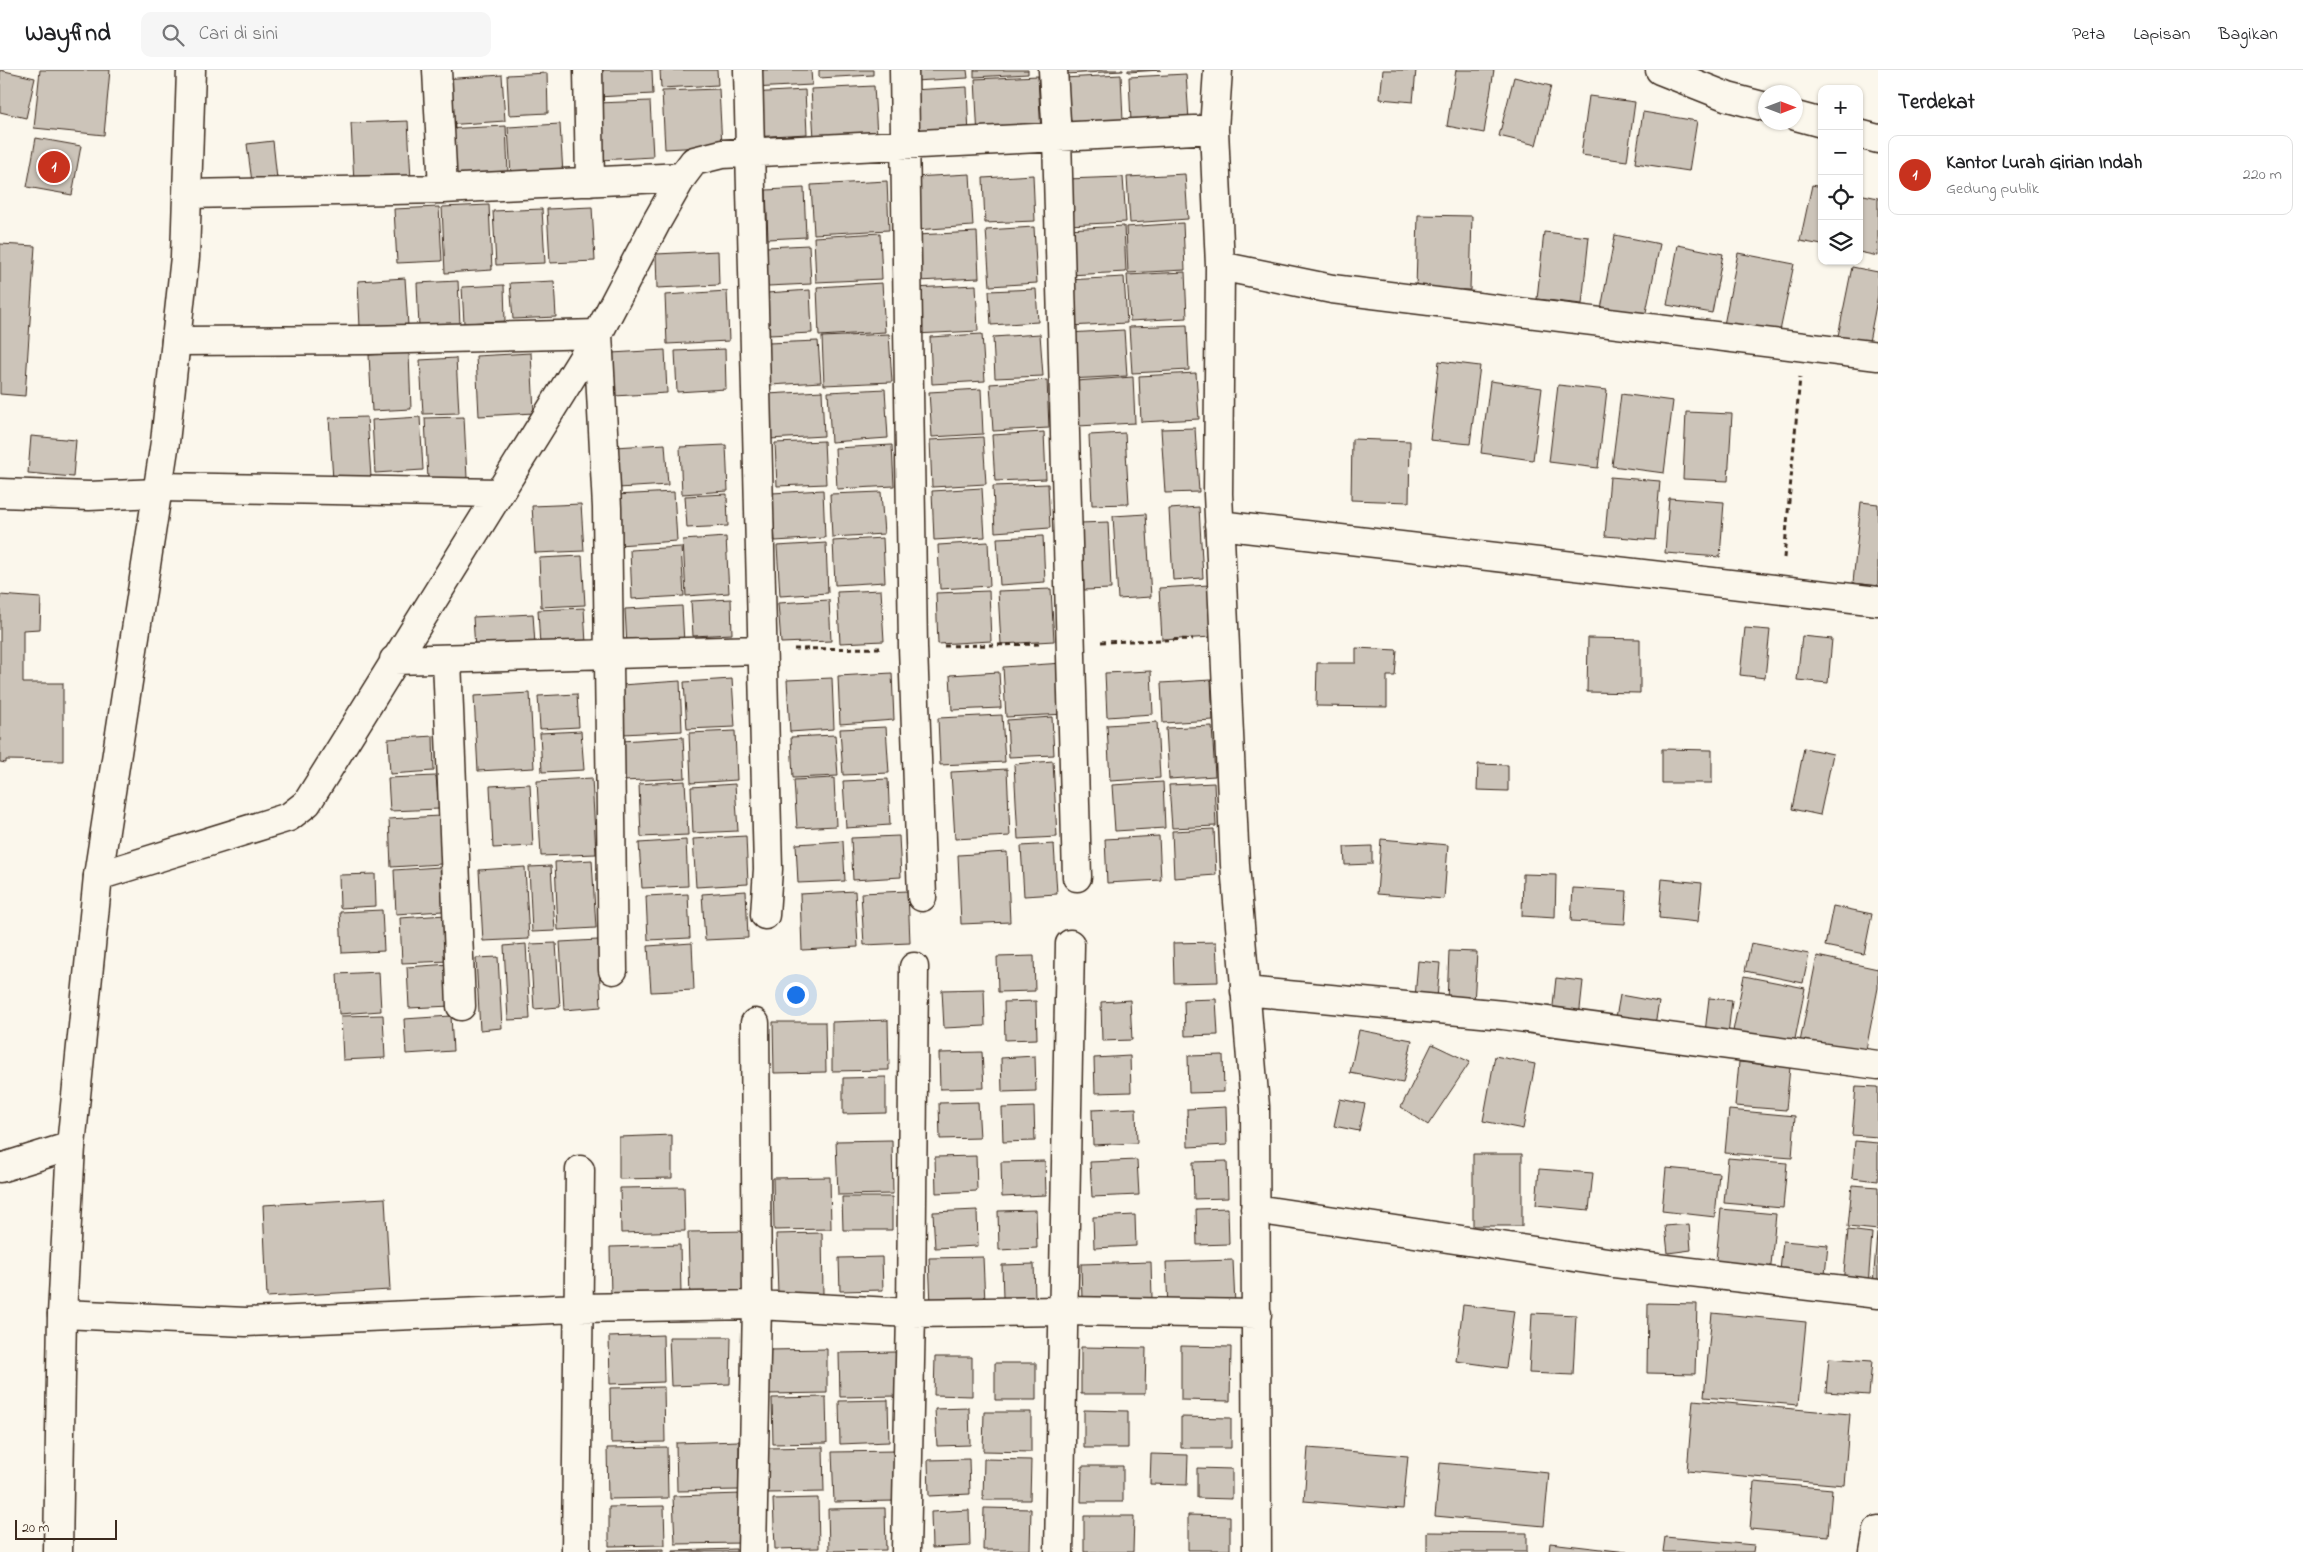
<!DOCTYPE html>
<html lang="id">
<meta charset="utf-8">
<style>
body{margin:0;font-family:"Indie Flower",sans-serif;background:#f6f6f6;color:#202124}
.controls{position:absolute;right:15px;top:15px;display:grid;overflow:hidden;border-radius:10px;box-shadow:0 1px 4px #0004}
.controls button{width:45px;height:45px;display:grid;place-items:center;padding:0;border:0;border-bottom:1px solid #e0e0e0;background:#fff;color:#202124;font:25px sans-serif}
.compass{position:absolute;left:1758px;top:15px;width:45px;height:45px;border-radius:50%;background:#fff;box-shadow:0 1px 4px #0004;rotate:90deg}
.scale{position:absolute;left:15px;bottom:12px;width:102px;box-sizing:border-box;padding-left:5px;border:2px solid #3b2a1e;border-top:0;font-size:14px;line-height:18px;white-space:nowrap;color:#3b2a1e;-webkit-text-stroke:4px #fbf7ec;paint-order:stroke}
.you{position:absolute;left:795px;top:924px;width:18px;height:18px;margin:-12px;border:4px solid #fff;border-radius:50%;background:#1a73e8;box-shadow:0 0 0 8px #1a73e833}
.badge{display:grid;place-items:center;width:32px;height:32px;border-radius:50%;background:#c8321e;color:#fff;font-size:16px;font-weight:700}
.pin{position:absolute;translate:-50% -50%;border:2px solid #fff;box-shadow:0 1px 5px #0006}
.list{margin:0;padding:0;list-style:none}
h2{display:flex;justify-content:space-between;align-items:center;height:65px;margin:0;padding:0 20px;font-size:21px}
h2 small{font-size:16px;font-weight:400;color:#757577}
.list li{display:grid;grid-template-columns:32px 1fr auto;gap:15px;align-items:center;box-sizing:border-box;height:80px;margin:0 10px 10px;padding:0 10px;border:1px solid #e0e0e0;border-radius:10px}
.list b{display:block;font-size:19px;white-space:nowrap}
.list p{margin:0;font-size:16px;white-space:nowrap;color:#757577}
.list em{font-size:16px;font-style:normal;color:#757577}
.icon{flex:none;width:28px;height:28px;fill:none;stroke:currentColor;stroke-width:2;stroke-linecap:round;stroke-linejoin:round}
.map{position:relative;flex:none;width:1878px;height:1482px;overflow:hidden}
header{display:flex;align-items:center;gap:30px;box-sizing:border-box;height:70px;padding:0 25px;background:#fff;border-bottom:1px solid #e0e0e0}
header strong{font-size:24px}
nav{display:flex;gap:28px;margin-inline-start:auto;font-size:18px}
.search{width:350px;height:45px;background:#f6f6f6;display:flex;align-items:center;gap:12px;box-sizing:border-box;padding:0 18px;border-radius:10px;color:#757577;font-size:19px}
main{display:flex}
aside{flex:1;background:#fff}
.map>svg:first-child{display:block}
.building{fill:#ccc4b9;stroke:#3b2a1e}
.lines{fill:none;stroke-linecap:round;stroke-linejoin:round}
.street-casing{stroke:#3b2a1e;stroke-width:31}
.secondary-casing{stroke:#3b2a1e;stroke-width:31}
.path{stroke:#3b2a1e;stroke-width:3;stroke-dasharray:5 4;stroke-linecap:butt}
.street{stroke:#fbf7ec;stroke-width:28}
.secondary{stroke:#fbf7ec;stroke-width:28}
</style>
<header>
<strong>Wayfind</strong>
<div class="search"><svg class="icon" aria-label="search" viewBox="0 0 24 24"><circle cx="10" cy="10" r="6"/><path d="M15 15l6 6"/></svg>Cari di sini</div>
<nav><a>Peta</a><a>Lapisan</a><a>Bagikan</a></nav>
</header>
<main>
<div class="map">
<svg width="1878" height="1482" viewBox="0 0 1878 1482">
<rect width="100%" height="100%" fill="#fbf7ec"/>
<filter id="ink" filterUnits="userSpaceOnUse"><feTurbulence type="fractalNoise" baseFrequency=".02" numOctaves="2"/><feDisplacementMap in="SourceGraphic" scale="10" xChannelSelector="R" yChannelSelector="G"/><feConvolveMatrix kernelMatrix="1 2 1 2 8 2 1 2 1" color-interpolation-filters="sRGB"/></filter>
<g filter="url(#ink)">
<!-- building -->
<path class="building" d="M0,0L35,8L26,48L0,42Z
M40,0H110L104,65L34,58Z
M595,0H652L653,24L597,27Z
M660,0H717L718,15L661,18Z
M751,0H811L812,15L752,18Z
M819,0H873V5L819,8Z
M913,0H967L968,8L914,11Z
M974,0H1028V4L974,7Z
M1065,0H1123V1L1065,4Z
M1128,0H1161L1128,2Z
M1383,0H1416L1413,32L1380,29Z
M1456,0H1494L1484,63L1447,56Z
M547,3L548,43L509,45L507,5Z
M1186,4L1189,50L1131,53L1129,7Z
M502,5L505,51L446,55L443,9Z
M1121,5L1123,51L1066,54L1063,8Z
M1038,6L1041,65L978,69L975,9Z
M1514,7L1551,16L1536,75L1499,66Z
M874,16L877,66L814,69L811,19Z
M967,17L969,67L914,69L911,20Z
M719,19L722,76L665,79L662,21Z
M805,20L807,64L752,67L750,23Z
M1589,26L1635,32L1627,91L1581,85Z
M650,31L653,87L600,90L597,33Z
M1643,42L1697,51L1689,101L1635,93Z
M408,51L411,111L354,113L351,53Z
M560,54L563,104L511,107L508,57Z
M506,56L508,103L447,106L444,59Z
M36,68L81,76L72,125L27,117Z
M273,71L277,109L252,112L247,74Z
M970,104L973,156L915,160L913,107Z
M1185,104L1188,149L1130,153L1127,107Z
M1033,105L1035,151L985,153L983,108Z
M1123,107L1126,152L1068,155L1066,109Z
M887,111L889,160L814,164L811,115Z
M1812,115L1822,117V175L1800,171Z
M804,118L806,167L768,169L766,120Z
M1859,124L1878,128V186L1859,182Z
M489,135L492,200L445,203L442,137Z
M439,137L442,191L397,193L394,139Z
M592,137L595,191L550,193L547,139Z
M542,139L545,193L496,195L493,141Z
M1418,145L1472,146L1470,220L1416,219Z
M1183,153L1185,200L1128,203L1126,157Z
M1124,156L1126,202L1069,205L1067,159Z
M1034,157L1037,213L990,216L986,160Z
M977,162L979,208L918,211L916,165Z
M1544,162L1589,167L1582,234L1537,229Z
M880,163L882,209L816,212L814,167Z
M1615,165L1660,174L1645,247L1601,239Z
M0,174L35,176L25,326L0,324Z
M809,175L811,214L768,216L766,177Z
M1678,175L1723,184L1712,243L1667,235Z
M718,181L719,215L657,218L656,184Z
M1738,183L1794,194L1779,266L1724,255Z
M1852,197L1878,202V225L1868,277L1837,271Z
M1185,202L1187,248L1130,251L1127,205Z
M1124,207L1127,253L1069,256L1067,210Z
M405,208L408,256L360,258L358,211Z
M458,211L460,255L419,257L417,213Z
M554,211L556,247L513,249L510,213Z
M882,213L885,262L819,266L817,217Z
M504,215L505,251L464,253L462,217Z
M976,215L978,261L915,264L913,218Z
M1036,219L1038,252L991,255L989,221Z
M810,220L812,263L769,265L767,223Z
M727,221L729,271L667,274L665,225Z
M1187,255L1189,300L1132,303L1129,257Z
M1124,260L1127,306L1069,309L1067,263Z
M889,264L892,312L824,315L822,267Z
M982,264L985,311L932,314L930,267Z
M1040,264L1043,306L995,308L993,267Z
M818,271L821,312L770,315L768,273Z
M725,279L726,319L677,322L675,281Z
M665,280L667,323L614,326L611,283Z
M409,283L411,339L372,341L369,285Z
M531,283L534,343L479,346L476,286Z
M456,288L459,343L423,344L420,290Z
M1439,291L1480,296L1470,374L1430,370Z
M1196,303L1199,349L1141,352L1139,306Z
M1133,307L1135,353L1078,356L1076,311Z
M1047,310L1049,358L993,361L990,314Z
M1490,311L1542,318L1533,390L1481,383Z
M1558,315L1607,320L1598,398L1549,392Z
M885,319L888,368L831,372L828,322Z
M981,319L983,364L932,367L929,322Z
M822,321L824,366L769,369L767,324Z
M1621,324L1673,331L1664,403L1612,396Z
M1686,342L1732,344L1728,411L1683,409Z
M367,347L371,407L333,410L329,348Z
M420,347L423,400L375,403L372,350Z
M464,347L467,408L428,410L425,348Z
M1195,358L1199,422L1165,423L1161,359Z
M1044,362L1046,409L995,411L992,365Z
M1125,363L1129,434L1092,435L1089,365Z
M31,366L76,370L73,407L28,403Z
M983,367L986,414L932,417L930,370Z
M1352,369L1410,371L1409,432L1351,430Z
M824,371L826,414L777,416L775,373Z
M665,374L668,415L618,418L615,377Z
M726,375L728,421L682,424L680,377Z
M892,375L894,416L837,419L835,378Z
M1610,407L1660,411L1655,470L1605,466Z
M1048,414L1050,458L995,462L993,416Z
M982,418L985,467L934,470L932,421Z
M823,420L825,468L775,471L772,423Z
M674,422L677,471L618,475L615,425Z
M881,422L884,464L832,467L830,424Z
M727,424L728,456L687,458L685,426Z
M1669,428L1724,432L1720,487L1665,483Z
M1861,432L1878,434V516L1853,513Z
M581,434L584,481L535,483L532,436Z
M1199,437L1203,508L1173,510L1169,439Z
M1146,444L1151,527L1118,529L1113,446Z
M1108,452L1111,519L1084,520L1080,453Z
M1043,466L1045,512L1000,515L997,468Z
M726,467L729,523L686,526L683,470Z
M883,468L885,512L835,515L833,471Z
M988,472L990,516L940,519L938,475Z
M826,473L828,523L780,526L777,476Z
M681,477L684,526L632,529L630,480Z
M582,486L585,535L541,537L539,488Z
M1209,515L1212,567L1162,570L1159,518Z
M1051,519L1054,571L1001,574L998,521Z
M881,520L884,571L840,573L837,522Z
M989,521L991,571L938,574L936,523Z
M0,525L41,528L40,559L23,560V613H63V691L6,690V693L0,692Z
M731,529L732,564L693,566L691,531Z
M829,530L831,571L781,573L778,533Z
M682,536L684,573L627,576L625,539Z
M584,538L586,574L540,576L538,540Z
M533,544L535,575L475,579L473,547Z
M1745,558L1770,560L1765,608L1740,605Z
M1802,566L1832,569L1828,613L1797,610Z
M1588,568L1640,569V623L1587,622Z
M1356,578L1397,580L1395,606H1387V637L1316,636L1317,593H1356Z
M1063,593L1066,644L1006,647L1003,597Z
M1151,601L1153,644L1107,647L1105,603Z
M999,602L1001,638L952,640L950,605Z
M892,603L894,650L840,654L838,606Z
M832,608L834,659L790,662L787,610Z
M732,609L735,657L687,659L684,612Z
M1211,610L1213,650L1163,653L1161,613Z
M680,611L682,661L623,664L621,615Z
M530,623L534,698L478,701L474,626Z
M577,624L579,657L540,659L538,626Z
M1002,645L1005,692L940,695L938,648Z
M1052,647L1054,685L1009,687L1007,650Z
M1157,652L1160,708L1110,711L1107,655Z
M1212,656L1215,706L1169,709L1166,658Z
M886,657L889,703L843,705L840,659Z
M581,661L584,700L542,702L540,663Z
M735,661L737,710L691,713L689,663Z
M835,665L838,706L793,708L791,667Z
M433,666L434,701L390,704L388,669Z
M683,667L685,708L623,711L622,671Z
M1804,678L1833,684L1820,745L1792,739Z
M1662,679L1712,680V713H1662Z
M1053,691L1057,767L1018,769L1014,694Z
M1478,694L1508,695V721L1477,720Z
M1007,699L1010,766L955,769L951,702Z
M436,706L439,739L390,741L388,708Z
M592,708L596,784L541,786L537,711Z
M834,708L836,756L797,758L794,710Z
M888,709L890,755L846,758L843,711Z
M685,711L688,765L641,767L639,714Z
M1163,712L1165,758L1115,761L1112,715Z
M1214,713L1216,756L1172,758L1169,715Z
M530,714L533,776L493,778L490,716Z
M735,714L738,761L693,763L691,717Z
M439,746L441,794L391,797L389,749Z
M1214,759L1216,805L1174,808L1172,761Z
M746,766L748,814L696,817L693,769Z
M899,766L901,807L853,810L851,768Z
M1159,766L1161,810L1107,813L1105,769Z
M1381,769L1448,775L1444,829L1377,824Z
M686,770L688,816L642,818L639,773Z
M843,771L845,811L798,813L796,774Z
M1054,774L1057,824L1024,826L1021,776Z
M1372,776V794L1345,795L1344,777Z
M1007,782L1010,852L961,854L958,785Z
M592,790L596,858L558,860L555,792Z
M551,796L555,861L532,862L529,797Z
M440,797L443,841L396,844L394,800Z
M525,797L529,869L483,871L479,800Z
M375,804L376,836L340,838L339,805Z
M1523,804L1556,805L1555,848L1522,846Z
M1662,809L1702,813L1698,852L1659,848Z
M1573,818L1627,821L1625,854L1571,851Z
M746,821L748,868L705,870L702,824Z
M855,821L858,877L802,880L800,824Z
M908,821L910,873L864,875L861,823Z
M688,824L690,868L648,870L646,826Z
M1833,836L1872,844L1864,884L1825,876Z
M382,840L384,881L342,883L340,842Z
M446,845L448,891L402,893L400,848Z
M598,870L601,937L564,940L560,872Z
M1216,872L1218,912L1174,913L1173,873Z
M556,873L560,937L534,939L530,874Z
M692,873L694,920L651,922L648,876Z
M1751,873L1809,884L1803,913L1745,901Z
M526,874L530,949L508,950L504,876Z
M1449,881L1477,882L1474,934L1447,933Z
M1034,886L1035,921L998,922L997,887Z
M1817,886L1878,899V918L1865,985L1800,972Z
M498,887L502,958L480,960L476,888Z
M1418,891L1440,893L1437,929L1415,928Z
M450,894L451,936L409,938L407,897Z
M379,902L381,941L339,944L337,904Z
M1744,906L1805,918L1794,974L1733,961Z
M1556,908L1583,911L1579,948L1552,945Z
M984,919L985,956L944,958L942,920Z
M1620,925L1659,932L1654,960L1615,953Z
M1709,928L1732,930L1727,973L1704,971Z
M1216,929L1218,965L1185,966L1184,930Z
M1130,930L1132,970L1102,971L1101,932Z
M1036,931L1037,969L1005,970L1004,932Z
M383,945L385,988L343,990L341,946Z
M451,946L453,981L406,984L404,949Z
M888,950L889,1000L832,1001V952Z
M773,952H825L826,1002L774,1003Z
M1359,960L1412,970L1403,1013L1350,1003Z
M1432,974L1470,992L1428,1055L1401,1037Z
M982,982L984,1018L940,1019L939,983Z
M1223,985L1224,1022L1189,1023L1188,986Z
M1035,986L1036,1021L1002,1022L1001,988Z
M1130,986L1131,1022L1095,1023L1094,988Z
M1495,986L1535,994L1523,1059L1483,1051Z
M1739,992L1790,997L1786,1040L1735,1036Z
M886,1007V1043L843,1044V1008Z
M1856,1016L1878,1017V1067L1852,1065Z
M1340,1029L1365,1034L1359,1061L1334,1056Z
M978,1032L980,1068L940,1069L939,1033Z
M1034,1037L1035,1071L1003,1072L1002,1038Z
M1226,1037L1227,1075L1188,1077L1187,1039Z
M1136,1038L1137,1073L1093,1075L1092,1040Z
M1729,1040L1795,1046L1792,1088L1725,1083Z
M672,1065V1108L619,1109V1067Z
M892,1070L893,1124L838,1125L836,1071Z
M1855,1071L1878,1073V1111L1852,1108Z
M1473,1084H1522V1156H1473Z
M976,1086L977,1121L936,1123L935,1087Z
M1728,1088L1787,1093L1783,1138L1724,1133Z
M1137,1090L1139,1125L1092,1127L1090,1092Z
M1045,1091L1046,1125L1002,1127L1001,1092Z
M1227,1091L1228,1128L1194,1129L1193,1092Z
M1666,1098L1719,1103L1715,1147L1662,1141Z
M1539,1099L1593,1103L1589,1140L1536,1135Z
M830,1107L831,1159L774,1160L773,1108Z
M1852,1115L1878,1117V1160L1848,1157Z
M684,1117L685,1161L621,1163L620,1118Z
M842,1127H892V1160H843Z
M385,1128L390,1220L267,1227L263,1135Z
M1228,1138L1229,1174L1197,1175L1196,1139Z
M1721,1139L1776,1144L1770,1205L1715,1200Z
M977,1140L978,1176L935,1178L933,1142Z
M1036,1140L1037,1178L999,1180L998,1141Z
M1135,1145L1136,1176L1094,1178L1093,1147Z
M1689,1154L1691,1180L1668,1183L1665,1156Z
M1848,1160L1872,1163L1868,1216L1843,1214Z
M747,1161L748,1228L690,1229L688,1162Z
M822,1163L823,1224H778L776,1164Z
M1877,1163H1878V1215H1873Z
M1783,1171L1828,1175L1824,1215L1779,1211Z
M680,1175L681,1225L611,1227L610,1177Z
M882,1187L883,1220L840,1221L839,1188Z
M983,1187L985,1233L931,1235L929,1188Z
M1233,1190L1235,1235L1168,1238L1166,1192Z
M1151,1192L1152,1228L1082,1230L1081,1194Z
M1034,1194L1035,1227L1003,1228L1002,1195Z
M1648,1233L1697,1234L1695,1304L1647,1303Z
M1463,1235L1514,1241L1506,1298L1456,1291Z
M1532,1243L1576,1245L1573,1305L1529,1303Z
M1712,1243L1806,1252L1798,1335L1704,1327Z
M663,1265L664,1312L610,1314L609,1267Z
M669,1267H731L730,1314L671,1316Z
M1181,1276L1231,1277L1230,1331L1181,1330Z
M1081,1277L1146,1278L1145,1324H1081Z
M827,1279V1323L769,1324V1280Z
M896,1282L897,1326L840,1327L839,1283Z
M935,1287H972V1326L934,1325Z
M1829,1288L1872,1291L1869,1325L1826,1322Z
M995,1293H1036V1330H995Z
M664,1317L665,1372L611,1373L610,1318Z
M826,1327L827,1373L773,1374L772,1328Z
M888,1330L889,1372L840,1374L839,1331Z
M1693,1330L1850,1344L1844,1415L1687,1401Z
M969,1338L970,1375L937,1376L935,1339Z
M1084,1340L1128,1341V1378H1084Z
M984,1342H1031V1382L983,1381Z
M1181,1347L1231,1348V1378H1181Z
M739,1371V1420L677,1421L676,1373Z
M667,1377L668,1428L608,1429L607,1378Z
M823,1377L824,1422L768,1423L767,1378Z
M1308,1378L1408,1386L1403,1439L1304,1431Z
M896,1381L897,1431L834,1432L832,1382Z
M1151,1384L1188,1385L1187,1415L1150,1414Z
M969,1389L970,1424L929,1426L928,1390Z
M984,1389L1031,1390L1030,1430H983Z
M1440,1393L1549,1403L1544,1456L1435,1446Z
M1082,1396H1123V1432H1081Z
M1197,1398L1232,1399V1429L1197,1428Z
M1754,1412L1832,1419L1828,1466L1750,1459Z
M743,1424V1473L675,1474L673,1426Z
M818,1428L819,1478L775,1479L773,1429Z
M664,1436L665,1475L609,1476V1437Z
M885,1438L886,1480L829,1481L828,1439Z
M984,1438L1031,1439L1030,1480H983Z
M969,1440L970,1476L932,1478L931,1442Z
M1188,1445L1230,1446V1480H1188Z
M1084,1446H1134L1133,1482H1084Z
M1427,1462L1527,1463V1482H1427Z
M1665,1467L1754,1475L1753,1482H1663Z
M1550,1473L1627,1482H1549Z
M664,1479V1482H608L607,1480Z
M736,1479V1482H673V1481Z"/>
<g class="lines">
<defs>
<path id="street" d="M437,0L443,119
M588,0L590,112
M748,0L768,799L765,845
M904,0L913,577L922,827
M1053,0L1057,68L1077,807
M1218,0L1214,59L1220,196L1218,424L1235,795L1255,1037L1257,1482
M1660,0L1728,27L1766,37
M1796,46L1822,53
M1859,64L1878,69
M188,124L443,119L682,107
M1220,196L1332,219L1878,286
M176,271L369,270L598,264L607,438L613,900
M158,417L499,423
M0,423L89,426L157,423
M1219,455L1878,531
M394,590L761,580
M447,590L461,936
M98,806L289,747L307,733L598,264L657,151L682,107L694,91L722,84L1214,59
M1245,921L1503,945L1878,995
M0,1098L71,1076
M1255,1139L1614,1193L1878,1224
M62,1244L246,1252L578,1238L757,1235L911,1243L1063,1241L1257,1244
M576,1482L580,1100
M752,1482L757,1235L755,953
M906,1482L911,1243L914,897
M1059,1482L1070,874
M1874,1482L1878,1460"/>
<path id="secondary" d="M58,1482L62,1244L71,1076L98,806L165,372L185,187L191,0"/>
</defs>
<!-- street casing -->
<use href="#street" class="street-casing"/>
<!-- secondary casing -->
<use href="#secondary" class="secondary-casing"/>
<!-- path -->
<path class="path" d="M1784,488L1800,307
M1101,572L1193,569
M944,576L1040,574
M794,579L883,578"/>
<!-- street -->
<use href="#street" class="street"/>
<!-- secondary -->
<use href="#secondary" class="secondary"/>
</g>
</g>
</svg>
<div class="controls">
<button>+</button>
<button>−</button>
<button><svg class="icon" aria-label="locate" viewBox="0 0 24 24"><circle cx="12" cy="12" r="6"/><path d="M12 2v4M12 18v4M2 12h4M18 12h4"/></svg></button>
<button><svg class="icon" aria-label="layers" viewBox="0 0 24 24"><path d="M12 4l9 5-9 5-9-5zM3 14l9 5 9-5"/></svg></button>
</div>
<svg class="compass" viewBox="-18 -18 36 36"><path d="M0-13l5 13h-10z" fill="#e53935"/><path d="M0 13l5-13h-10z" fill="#757577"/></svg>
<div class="scale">20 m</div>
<div class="you"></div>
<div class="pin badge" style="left:54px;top:97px">1</div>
</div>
<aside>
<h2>Terdekat<small></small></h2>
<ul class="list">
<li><span class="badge">1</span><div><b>Kantor Lurah Girian Indah</b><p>Gedung publik</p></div><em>220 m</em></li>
</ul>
</aside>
</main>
